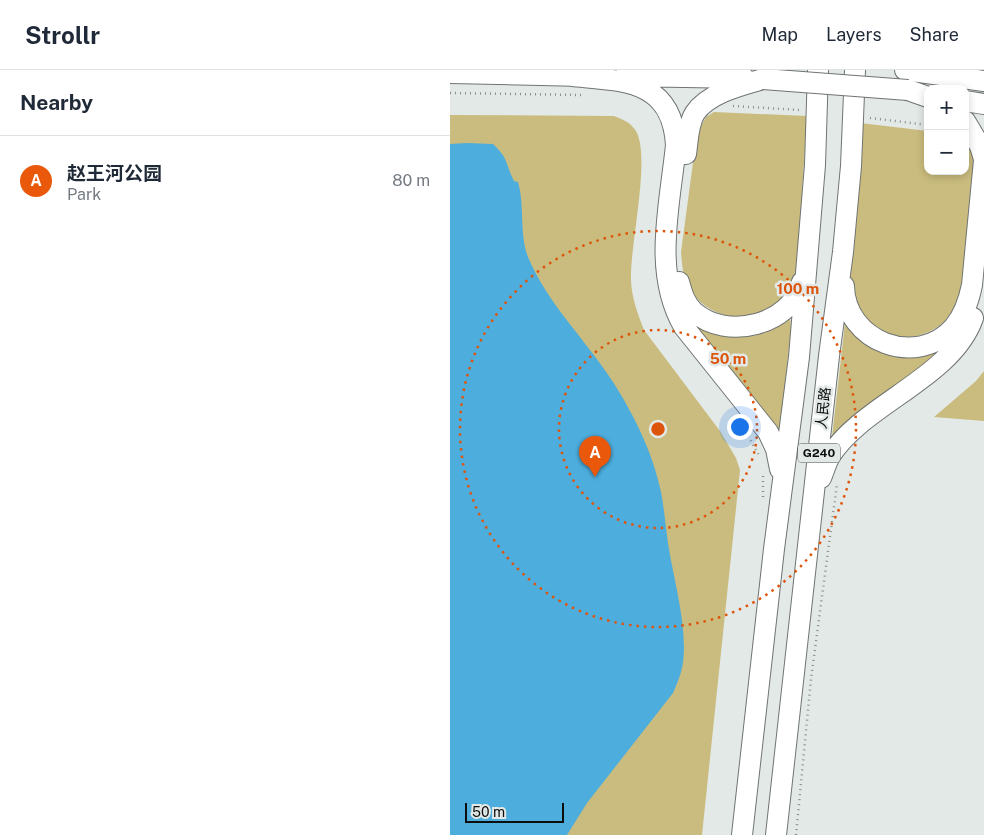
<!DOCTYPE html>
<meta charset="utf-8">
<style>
body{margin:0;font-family:"Public Sans","Noto Sans SC",sans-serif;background:#f2f2f3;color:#1f2937}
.controls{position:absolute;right:15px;top:15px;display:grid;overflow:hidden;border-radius:10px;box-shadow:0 2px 8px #0003}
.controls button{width:45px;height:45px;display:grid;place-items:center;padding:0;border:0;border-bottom:1px solid #e0e1e3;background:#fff;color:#1f2937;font:25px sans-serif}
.scale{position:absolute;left:15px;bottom:12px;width:99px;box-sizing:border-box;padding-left:5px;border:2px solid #0c0e0d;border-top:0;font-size:14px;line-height:18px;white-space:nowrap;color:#0c0e0d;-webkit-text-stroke:4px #e3e9e6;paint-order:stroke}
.you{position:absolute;left:289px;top:356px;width:18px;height:18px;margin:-12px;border:4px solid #fff;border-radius:50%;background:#1a73e8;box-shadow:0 0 0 8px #1a73e833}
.badge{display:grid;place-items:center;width:32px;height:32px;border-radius:50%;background:#ea580c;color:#fff;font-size:16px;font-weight:700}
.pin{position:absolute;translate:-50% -41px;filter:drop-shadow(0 1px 2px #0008)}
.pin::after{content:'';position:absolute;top:26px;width:18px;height:15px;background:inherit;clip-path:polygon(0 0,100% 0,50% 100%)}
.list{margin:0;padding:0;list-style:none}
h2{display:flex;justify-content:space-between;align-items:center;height:65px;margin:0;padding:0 20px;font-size:21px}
h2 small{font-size:16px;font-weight:400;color:#747a83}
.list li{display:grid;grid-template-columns:32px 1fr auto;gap:15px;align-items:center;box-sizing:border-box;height:90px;padding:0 20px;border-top:1px solid #e0e1e3}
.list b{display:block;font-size:19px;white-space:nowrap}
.list p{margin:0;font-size:16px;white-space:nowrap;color:#747a83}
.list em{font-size:16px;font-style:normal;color:#747a83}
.map{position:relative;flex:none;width:534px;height:765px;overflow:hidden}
header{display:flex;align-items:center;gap:30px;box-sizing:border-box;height:70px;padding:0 25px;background:#fff;border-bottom:1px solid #e0e1e3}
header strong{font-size:24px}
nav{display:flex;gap:28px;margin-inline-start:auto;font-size:18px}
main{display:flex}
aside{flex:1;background:#fff}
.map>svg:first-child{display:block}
.green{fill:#cabc7e}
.water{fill:#4daddd}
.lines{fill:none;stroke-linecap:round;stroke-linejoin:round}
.highway-casing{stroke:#6f7472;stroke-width:22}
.path{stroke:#8a8e8c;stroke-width:2.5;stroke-dasharray:1 4;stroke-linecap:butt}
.highway{stroke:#fff;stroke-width:20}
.highway-bridge-casing{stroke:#6f7472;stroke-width:22;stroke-linecap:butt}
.highway-bridge{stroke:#fff;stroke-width:20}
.ring{fill:none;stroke:#dd550c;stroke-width:2.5;stroke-dasharray:2.5 5}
.labels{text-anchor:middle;stroke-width:5;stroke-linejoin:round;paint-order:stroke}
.shield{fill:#e3e9e6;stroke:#4c504e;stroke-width:1}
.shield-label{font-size:12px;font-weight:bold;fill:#0c0e0d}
.street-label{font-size:14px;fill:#0c0e0d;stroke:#e3e9e6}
.centre{fill:#dd550c;stroke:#e3e9e6;stroke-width:2.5}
.ring-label{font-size:15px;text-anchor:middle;font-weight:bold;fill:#dd550c;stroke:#e3e9e6;stroke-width:5;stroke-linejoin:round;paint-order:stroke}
</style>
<header>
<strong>Strollr</strong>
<nav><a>Map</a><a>Layers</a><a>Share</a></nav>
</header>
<main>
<aside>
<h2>Nearby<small></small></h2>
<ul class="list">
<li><span class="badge">A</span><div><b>赵王河公园</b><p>Park</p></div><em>80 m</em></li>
</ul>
</aside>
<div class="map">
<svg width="534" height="765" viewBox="0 0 534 765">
<rect width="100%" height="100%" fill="#e3e9e6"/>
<!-- green -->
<path class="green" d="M264,42L357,46L347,200C343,210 339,222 331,230C303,256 261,251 240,220C233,210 232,194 231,182L247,63L256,47Z
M0,45L164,46C174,50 180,52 186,61C201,87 180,174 181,209C181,226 188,245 194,260L270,361L286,388L290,400L252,765H0Z
M410,53L478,61V101H515V68C522,77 524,90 525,101C526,114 523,129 521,142C518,174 521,218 500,245C481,271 435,277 414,249C404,236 400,219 399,203Z
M340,247L341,258L330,361L251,265L240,248C278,267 303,278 340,247Z
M395,253L407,268L418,275L493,279L382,367Z
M534,301V351L484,347L526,311Z"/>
<!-- water -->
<path class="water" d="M17,73L43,74C59,89 55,93 64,111L68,112C75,136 69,163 78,187C97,233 136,270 163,312C184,345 203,383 211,422C215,443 216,464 220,485C226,518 240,570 231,602C229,609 226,616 223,623L137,733L117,765H0V74Z"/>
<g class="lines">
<defs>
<path id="highway" d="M455,0L534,11
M0,3L134,6
M122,6C173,11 222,9 226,75C220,135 202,202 234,257L318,362L326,379L330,399
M175,6L294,8
M458,20L478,27
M515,31L534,34
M515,51L530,76L534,89
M236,84C238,71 238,54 245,43C258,23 292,15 313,9
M229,212C232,223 235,234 244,242C277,271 341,255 352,212
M394,216C395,272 467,299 504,257C514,245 519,230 522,215L534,90
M371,408C374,401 376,393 380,386C413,334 502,308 523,248
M292,765L324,479L349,287L365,95L368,0
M326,765L379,286L393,182L401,96L405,0"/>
</defs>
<!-- highway casing -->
<use href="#highway" class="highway-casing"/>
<!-- path -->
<path class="path" d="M0,23L131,25
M283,36L350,40
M420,48L478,55
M298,366L310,387
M313,427V402
M346,765L361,609L387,414"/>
<!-- highway -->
<use href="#highway" class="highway"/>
<defs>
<path id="highway-bridge" d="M313,9L458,20"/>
</defs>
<!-- highway-bridge casing -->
<use href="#highway-bridge" class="highway-bridge-casing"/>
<!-- highway-bridge -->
<use href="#highway-bridge" class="highway-bridge"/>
</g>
<!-- distance rings -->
<g class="ring">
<circle cx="208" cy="359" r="99"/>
<circle cx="208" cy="359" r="198"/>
</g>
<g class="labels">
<!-- shield labels -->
<rect class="shield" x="348" y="373.5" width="42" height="19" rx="4"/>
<g class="shield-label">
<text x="369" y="387">G240</text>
</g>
<!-- street labels -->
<g class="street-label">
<text transform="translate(373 338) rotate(-84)" y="5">人民路</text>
</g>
</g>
<circle cx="208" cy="359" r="8" class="centre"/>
<g class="ring-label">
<text x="348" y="224">100 m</text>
<text x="278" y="294">50 m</text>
</g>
</svg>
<div class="controls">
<button>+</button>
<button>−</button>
</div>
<div class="scale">50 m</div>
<div class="you"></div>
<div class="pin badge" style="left:145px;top:407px">A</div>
</div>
</main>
